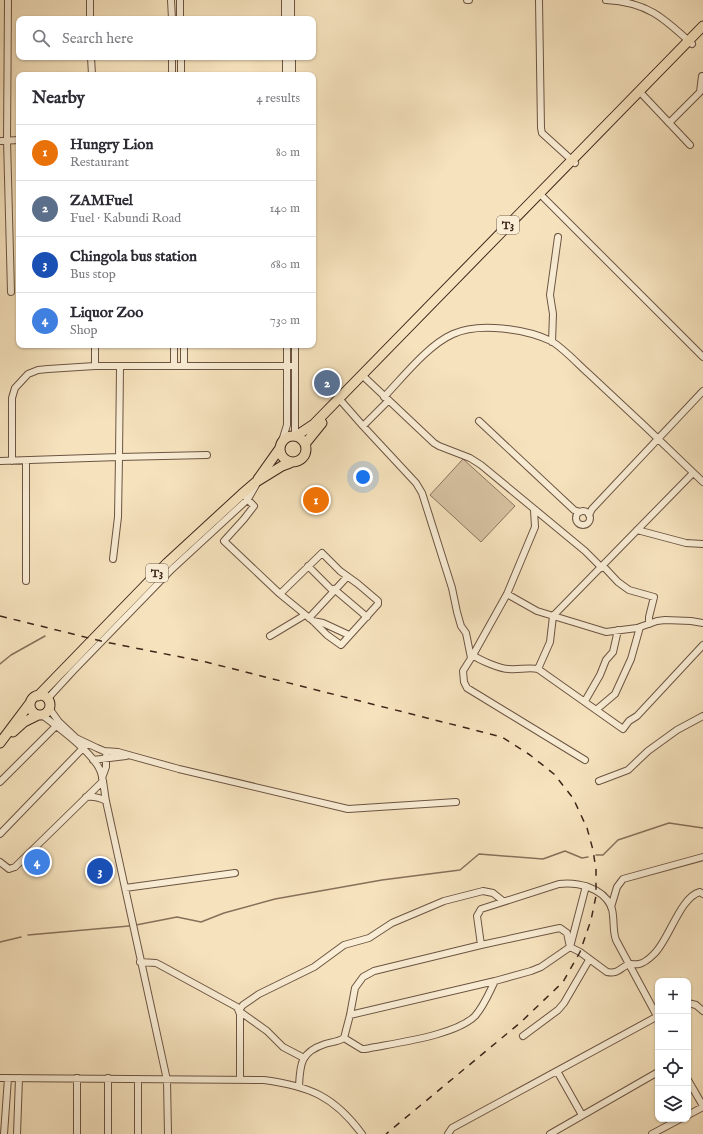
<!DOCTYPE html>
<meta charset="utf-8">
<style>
body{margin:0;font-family:"IM FELL English",serif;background:#f7f7f7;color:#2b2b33}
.controls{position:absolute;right:12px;bottom:12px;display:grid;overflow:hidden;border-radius:8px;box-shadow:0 1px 3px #0004}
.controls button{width:36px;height:36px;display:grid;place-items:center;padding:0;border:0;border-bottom:1px solid #e1e1e2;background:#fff;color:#2b2b33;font:20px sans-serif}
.you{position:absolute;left:363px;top:477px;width:14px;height:14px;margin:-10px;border:3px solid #fff;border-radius:50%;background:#1a73e8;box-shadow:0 0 0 6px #1a73e833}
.badge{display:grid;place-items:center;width:26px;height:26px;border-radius:50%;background:#8f2418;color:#fff;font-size:13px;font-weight:700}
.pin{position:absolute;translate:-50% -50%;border:2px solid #fff;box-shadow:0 1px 4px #0006}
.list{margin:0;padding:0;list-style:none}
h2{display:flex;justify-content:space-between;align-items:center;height:52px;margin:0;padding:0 16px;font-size:17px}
h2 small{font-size:13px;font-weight:400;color:#7c7c81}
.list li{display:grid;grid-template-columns:26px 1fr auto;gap:12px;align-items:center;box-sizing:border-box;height:56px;padding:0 16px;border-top:1px solid #e1e1e2}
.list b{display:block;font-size:15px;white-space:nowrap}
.list p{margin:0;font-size:13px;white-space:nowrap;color:#7c7c81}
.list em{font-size:13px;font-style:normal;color:#7c7c81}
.icon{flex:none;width:22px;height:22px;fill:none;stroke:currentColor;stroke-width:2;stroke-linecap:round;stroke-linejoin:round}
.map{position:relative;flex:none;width:703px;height:1134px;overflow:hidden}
.search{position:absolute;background:#fff;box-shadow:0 1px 3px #0004;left:16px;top:16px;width:300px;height:44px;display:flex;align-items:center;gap:10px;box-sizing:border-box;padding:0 14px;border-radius:8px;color:#7c7c81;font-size:15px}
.panel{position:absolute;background:#fff;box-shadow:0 1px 3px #0004;left:16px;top:72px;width:300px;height:276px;border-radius:8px}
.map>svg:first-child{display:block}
.green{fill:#d7c3a2;stroke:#8a745e}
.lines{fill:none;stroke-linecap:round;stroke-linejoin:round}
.stream{stroke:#87705a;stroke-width:1.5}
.minor-casing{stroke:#6c5442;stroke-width:8}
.highway-casing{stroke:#3e2519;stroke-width:11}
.minor{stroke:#f9edd5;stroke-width:6}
.highway{stroke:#f6e3be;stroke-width:9}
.rail{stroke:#3e2519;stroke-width:1.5;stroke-dasharray:7 7;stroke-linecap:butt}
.labels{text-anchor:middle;stroke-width:3;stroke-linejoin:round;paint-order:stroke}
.shield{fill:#f9edd5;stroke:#766151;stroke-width:1}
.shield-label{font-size:11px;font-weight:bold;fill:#3e2519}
</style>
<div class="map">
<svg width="703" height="1134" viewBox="0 0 703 1134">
<rect width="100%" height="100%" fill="#f6e3be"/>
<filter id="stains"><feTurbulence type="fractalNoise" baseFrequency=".005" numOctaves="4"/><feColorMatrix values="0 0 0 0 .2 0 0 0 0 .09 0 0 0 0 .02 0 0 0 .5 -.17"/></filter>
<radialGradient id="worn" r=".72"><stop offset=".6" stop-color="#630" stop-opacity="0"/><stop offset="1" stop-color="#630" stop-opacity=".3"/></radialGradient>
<!-- green -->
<path class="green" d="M463,459L515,506L481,542L430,495Z"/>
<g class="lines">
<!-- stream -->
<path class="stream" d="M0,664L11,655L45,636
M596,855H603L618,840L669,823L703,828
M136,925L177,917L201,922L224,913L275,899L382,880L460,870L479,854L543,859L565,851L582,858L588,857
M28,935L129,926
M0,942L21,937"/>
<defs>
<path id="minor" d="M8,0L7,140L11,292
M90,0V19
M171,0L172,19
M180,0V19
M285,0V19
M291,0V19
M467,0H469
M539,0L541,128L542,133L575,163
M606,0C647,2 664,18 692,44
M91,57L92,75
M172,57V75
M181,57V75
M286,57V75
M292,57V75
M640,92L690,145
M669,123L700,92L702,76
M0,141L19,140
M539,193L703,357
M552,342L553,314L550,295L558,237
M95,345V366
M174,345V366
M184,345V366
M295,345V436
M362,375L434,443L439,446L470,458L481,465L585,551L602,568
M384,397C403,377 428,345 453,334C479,322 526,329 551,341C561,346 579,365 588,373C627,409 665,445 703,482
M388,401L363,426L416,483L422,493L452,588L457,612L461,626L466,633L471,658
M342,402L363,426
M479,421L574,510L580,512
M282,441L287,425V345
M0,461L119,457L120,367
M12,461V398L15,388L28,374L38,370L48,369L95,366H295
M248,490L246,498L254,506L244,519L224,541L280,594L313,621L327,635L341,645L378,604V601L358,584L340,571L322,553L280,594
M534,510L535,527L507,594L473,655L463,671L464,682L467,688L585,760
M576 518a7 7 0 1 1 14 0a7 7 0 1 1-14 0Z
M589,515L592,509L703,391
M637,530L686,543L703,544
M113,559L118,517L119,457L207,455
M308,566L333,591
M603,566L618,582L629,590L654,597L649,617V624
M26,581V461
M334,589L367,617
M507,594L537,611L606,632L637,628L657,621L665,620L691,621L703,623
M309,618L347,577
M313,621L323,623L349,635
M270,636L305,615
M471,654C479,660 500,669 509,669C519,670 528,667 538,669L623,729L629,721L637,716L703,645
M538,669L550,642L553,616L693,473
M50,696L73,671L172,569L248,499L256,485
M585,701L600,675L606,660L613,652L618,630
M49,708L59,722L76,738L97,748L104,751L118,752L179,769L348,809L456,802
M596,710L615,694L631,659L640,627
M42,715C59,728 92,752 100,770C104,780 104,791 106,801L167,1080L168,1134
M93,760L126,756
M102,778L106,767V756
M599,781L628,770L648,751L677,730L703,716
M0,782L58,724
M86,797C94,796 99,797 106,801
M0,834L85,746
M0,862L9,869L15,867L103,781
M125,888L235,873
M611,907L617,887L623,879L703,857
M481,945L477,916L481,909L559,884C577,882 602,887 611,906C615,915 612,930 616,940L657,1016
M570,947L580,952L607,972C618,974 619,969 627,965C630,963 635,965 639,964C645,963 650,958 654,954C669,940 680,897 700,892L703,894
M140,962L156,963L160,965L237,1007L240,1014V1080
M688,1003L696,1005L703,1011
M239,1010L243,1005L259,994L314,967L344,945L369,938L392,923L444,901L483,891L493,893L503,901
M239,1011L267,1031L283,1047L304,1058
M350,1015L495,981
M523,1036L558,1010L564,1003L589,960
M344,1038L362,1049H365C394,1043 455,1036 475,1016C484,1006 489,993 495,981L531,971L541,967L570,947L586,886
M557,1071L582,1115
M0,1078L264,1080C309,1086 334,1096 362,1134
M108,1078V1134
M138,1079V1134
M688,1080L703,1106
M299,1086C300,1063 301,1052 325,1044C331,1042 338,1042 344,1038L350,1015L355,988L363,977L374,971L481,945L555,929L560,928L567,933L570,947
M688,1115L703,1107
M4,1134L8,1078
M17,1134L19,1078
M77,1134V1078
M448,1134L452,1128L658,1016
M550,1134L658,1072
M652,1134L680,1119"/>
<path id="highway" d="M280 449a13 13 0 1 1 26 0a13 13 0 1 1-26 0Z
M296,436L314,424L703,26
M305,444L322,423
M258,479L280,448
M30 705a10 10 0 1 1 20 0a10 10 0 1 1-20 0Z
M38,696L167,563L242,494L256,482L282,466L290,463
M13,732L24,722L38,715
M0,743L30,703"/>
</defs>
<!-- minor casing -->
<use href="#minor" class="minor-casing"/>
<!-- highway casing -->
<use href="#highway" class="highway-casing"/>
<!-- minor -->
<use href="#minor" class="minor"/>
<!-- highway -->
<use href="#highway" class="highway"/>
<!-- rail -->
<path class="rail" d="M0,616L105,642L206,662L502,737L530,755L554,774L573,798L587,828L593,850L596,870V896L591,920L580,952L563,982L521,1022L386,1134"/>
</g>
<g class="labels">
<!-- shield labels -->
<g class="shield">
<rect x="497" y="216" width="22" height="18" rx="3"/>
<rect x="146" y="564" width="22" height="18" rx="3"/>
</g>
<g class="shield-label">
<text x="508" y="229">T3</text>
<text x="157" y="577">T3</text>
</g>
</g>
<rect width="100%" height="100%" filter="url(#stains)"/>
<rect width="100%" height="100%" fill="url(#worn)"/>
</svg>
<div class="controls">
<button>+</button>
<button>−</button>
<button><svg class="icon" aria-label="locate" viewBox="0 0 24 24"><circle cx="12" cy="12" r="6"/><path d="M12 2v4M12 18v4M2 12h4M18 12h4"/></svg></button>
<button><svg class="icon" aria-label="layers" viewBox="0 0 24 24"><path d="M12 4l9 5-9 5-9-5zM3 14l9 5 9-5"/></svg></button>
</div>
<div class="you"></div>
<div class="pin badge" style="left:316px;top:500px;background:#e8710a">1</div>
<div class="pin badge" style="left:327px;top:383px;background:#5c6f8a">2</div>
<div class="pin badge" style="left:100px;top:871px;background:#1a4fb4">3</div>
<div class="pin badge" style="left:37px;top:862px;background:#3f7fe0">4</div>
<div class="search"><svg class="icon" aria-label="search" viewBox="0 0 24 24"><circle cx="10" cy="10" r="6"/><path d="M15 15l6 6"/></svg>Search here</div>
<section class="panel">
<h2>Nearby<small>4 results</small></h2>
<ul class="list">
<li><span class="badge" style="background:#e8710a">1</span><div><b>Hungry Lion</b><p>Restaurant</p></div><em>80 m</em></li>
<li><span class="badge" style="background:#5c6f8a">2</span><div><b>ZAMFuel</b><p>Fuel · Kabundi Road</p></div><em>140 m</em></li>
<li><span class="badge" style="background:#1a4fb4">3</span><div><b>Chingola bus station</b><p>Bus stop</p></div><em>680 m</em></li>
<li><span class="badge" style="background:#3f7fe0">4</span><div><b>Liquor Zoo</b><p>Shop</p></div><em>730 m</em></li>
</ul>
</section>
</div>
